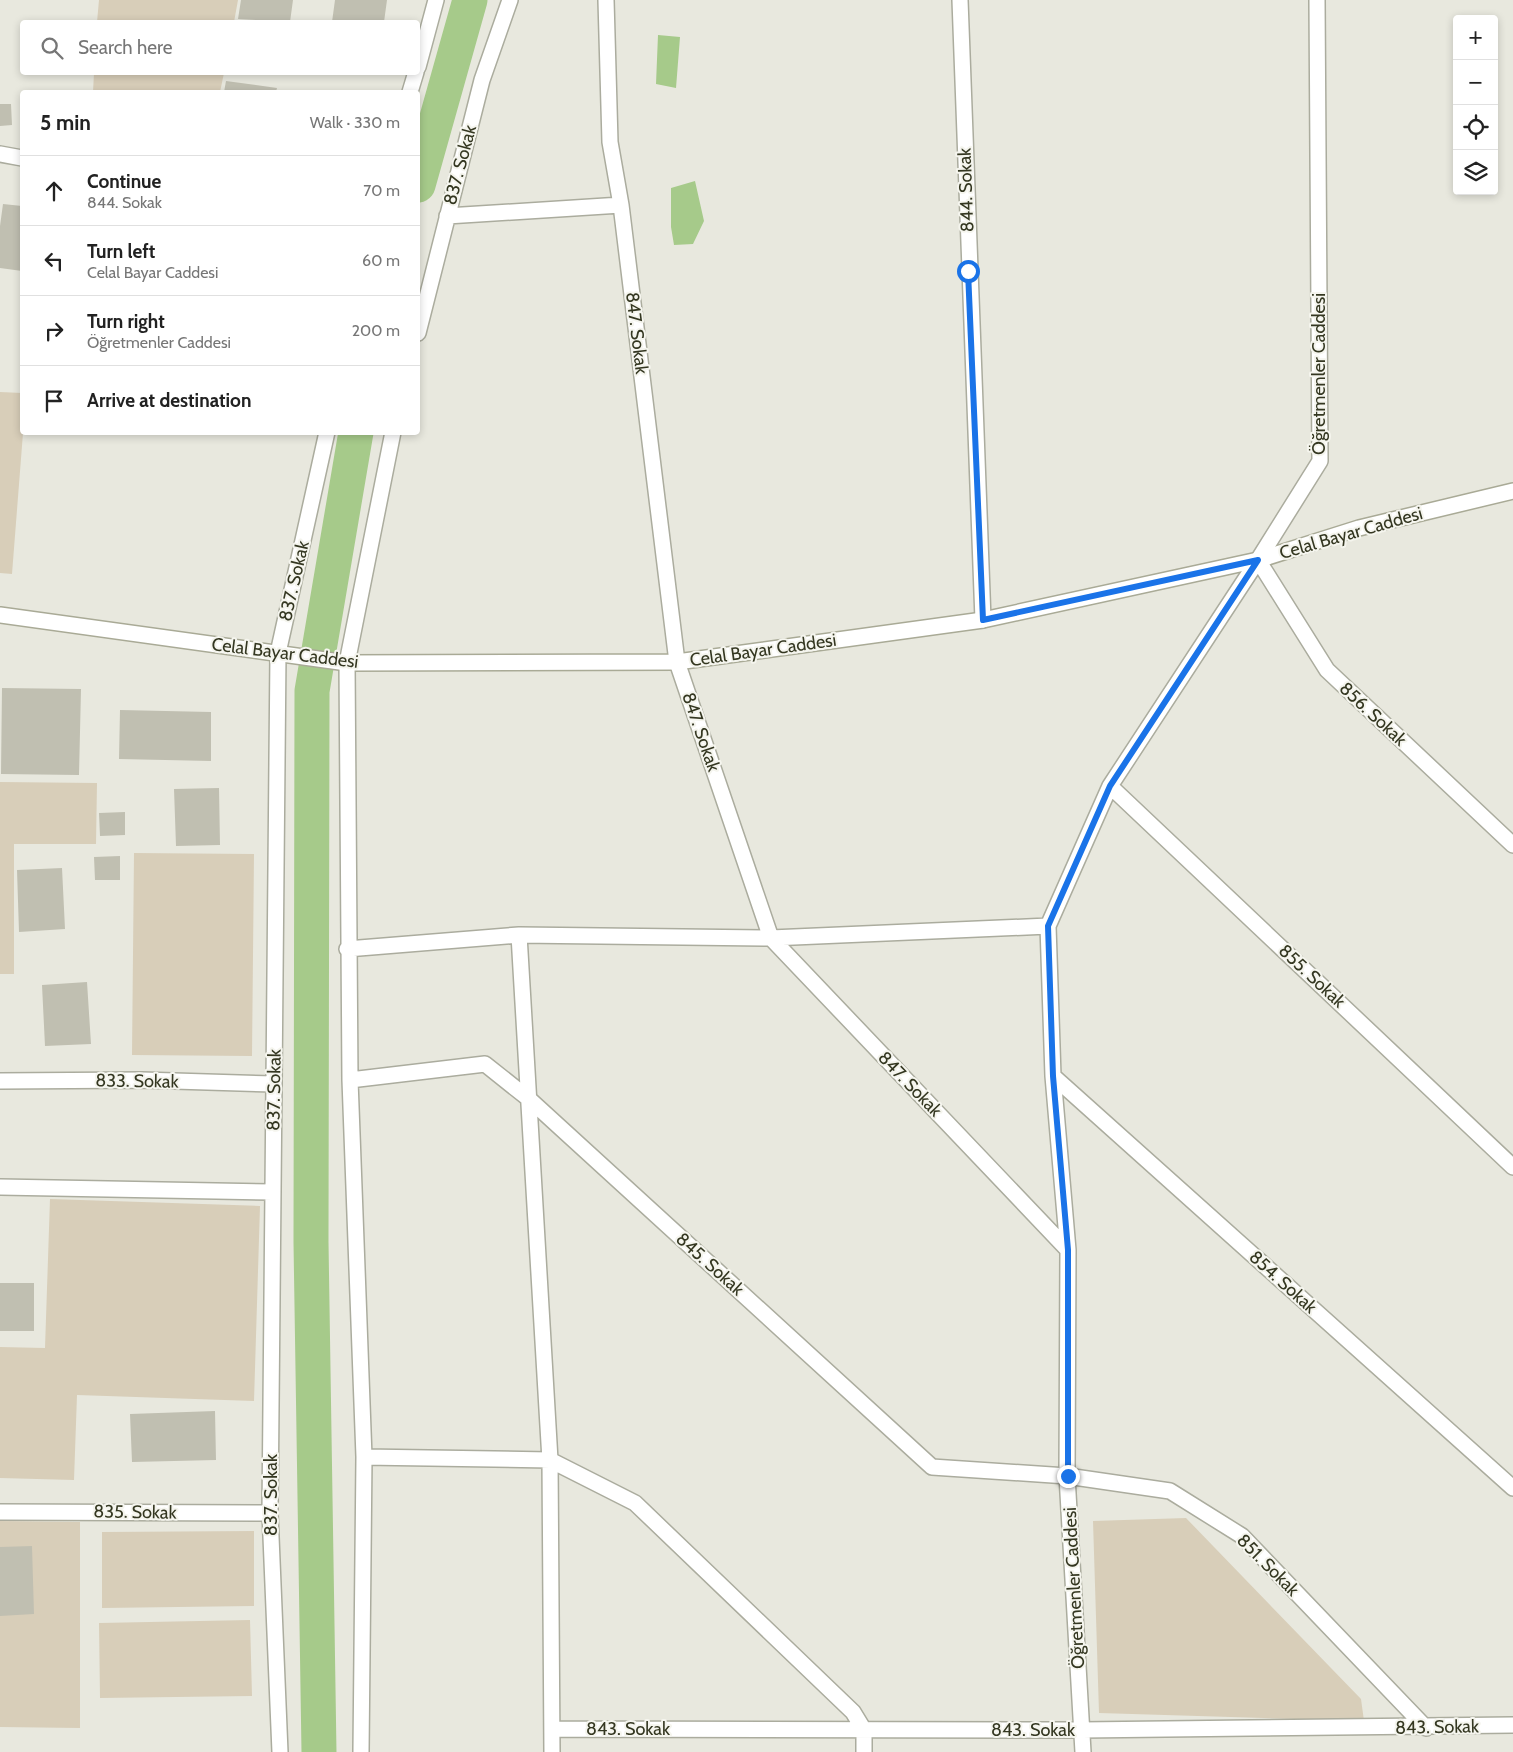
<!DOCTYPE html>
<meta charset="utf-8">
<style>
body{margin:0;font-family:Cabin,sans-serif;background:#f6f6f6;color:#222}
.controls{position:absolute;right:15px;top:15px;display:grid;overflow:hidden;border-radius:5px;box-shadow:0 2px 8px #0003}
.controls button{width:45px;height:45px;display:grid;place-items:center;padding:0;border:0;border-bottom:1px solid #e0e0e0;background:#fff;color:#222;font:25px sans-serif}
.stop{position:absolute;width:15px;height:15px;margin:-11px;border:4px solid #1a73e8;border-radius:50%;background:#fff}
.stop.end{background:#1a73e8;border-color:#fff;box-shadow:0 1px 5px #0008}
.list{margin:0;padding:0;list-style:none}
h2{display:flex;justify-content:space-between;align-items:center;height:65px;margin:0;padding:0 20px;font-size:21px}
h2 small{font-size:16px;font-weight:400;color:#767676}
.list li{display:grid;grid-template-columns:32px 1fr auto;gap:15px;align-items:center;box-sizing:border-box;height:70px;padding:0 20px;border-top:1px solid #e0e0e0}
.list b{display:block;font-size:19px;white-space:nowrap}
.list p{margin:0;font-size:16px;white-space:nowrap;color:#767676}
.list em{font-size:16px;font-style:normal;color:#767676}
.icon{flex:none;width:28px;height:28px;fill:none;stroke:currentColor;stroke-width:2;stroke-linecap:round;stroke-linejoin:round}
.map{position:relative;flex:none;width:1513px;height:1752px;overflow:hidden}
.search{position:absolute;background:#fff;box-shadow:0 2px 8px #0003;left:20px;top:20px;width:400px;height:55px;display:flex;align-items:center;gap:12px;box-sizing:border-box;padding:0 18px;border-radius:5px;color:#767676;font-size:19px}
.panel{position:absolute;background:#fff;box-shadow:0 2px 8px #0003;left:20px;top:90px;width:400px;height:345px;border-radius:5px}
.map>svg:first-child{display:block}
.green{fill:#d8ceb9}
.water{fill:#a6ca8a}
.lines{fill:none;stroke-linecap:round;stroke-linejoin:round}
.canal{stroke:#a6ca8a;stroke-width:35}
.building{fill:#c0bfb1}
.street-casing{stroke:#abac9e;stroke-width:18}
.secondary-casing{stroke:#a9aa96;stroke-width:18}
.street{stroke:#fff;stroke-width:15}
.secondary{stroke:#fff;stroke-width:15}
.route{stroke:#1a73e8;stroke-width:6}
.labels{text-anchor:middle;stroke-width:4;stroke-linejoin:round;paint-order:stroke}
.street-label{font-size:18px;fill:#343721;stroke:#f5f5ee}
</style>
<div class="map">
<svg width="1513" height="1752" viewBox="0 0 1513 1752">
<rect width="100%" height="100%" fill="#e8e8de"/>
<!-- green -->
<path class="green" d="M99,0H238L234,22H97Z
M94,73V72L224,73L220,92H93Z
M0,392L22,393L23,433L12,574L0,573Z
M0,782L97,783L96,844H14V974H0Z
M134,853L254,854L252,1056L132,1055Z
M50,1199L260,1206L254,1401L77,1395L74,1480L0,1478V1347L45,1348Z
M1186,1518L1361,1699L1364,1721L1099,1713L1093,1521Z
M0,1521L80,1522V1728L0,1727Z
M254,1531V1606L102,1608V1532Z
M250,1620L252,1696L100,1698L99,1623Z"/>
<!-- water -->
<path class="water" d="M658,35L680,37L676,88L656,84Z
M695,181L704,221L693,244L674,245L671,227V188Z"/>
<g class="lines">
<!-- canal -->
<path class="canal" d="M418,185L470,0
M319,1752L311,1242L312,691L356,432"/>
</g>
<!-- building -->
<path class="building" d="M241,0H293L290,22L238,19Z
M335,0H387L384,22H332Z
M226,81L277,88L276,92H224Z
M0,104H11L12,125L0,126Z
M3,204L22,206V271L0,268V226Z
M2,688L81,689L79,775L1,774Z
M120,710L211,712V761L119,759Z
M219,788L220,845L176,846L174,789Z
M125,812V835L100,836L99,813Z
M120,856V880H95L94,857Z
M62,868L65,929L19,932L17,870Z
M87,982L91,1044L45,1046L42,985Z
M0,1283H34V1331H0Z
M215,1411L216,1460L132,1462L130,1414Z
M32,1546L34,1614L0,1616V1547Z"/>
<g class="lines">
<defs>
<path id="street" d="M606,0L610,142L621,205
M960,0L983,620
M418,67L436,0
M410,92L416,72
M0,154L22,158
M447,216L621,205L677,662L771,938L1068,1250
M418,333L482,80L510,0
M1258,560L1327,670L1513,845
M1110,786L1513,1167
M519,935L550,1460L552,1752
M347,949L519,935L771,938L1048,926
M1053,1076L1513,1488
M350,1080L485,1064L529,1099L932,1467L1067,1476L1170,1491L1242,1536L1426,1728
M0,1081L142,1080L274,1084
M0,1187L273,1192
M364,1457L550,1460L635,1503L853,1712L864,1730V1752
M0,1512L270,1513
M552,1729L1082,1730L1513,1725
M280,1752L270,1513L278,653L327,432
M361,1752L364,1457L350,1080L347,663L393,432
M1083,1752L1067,1476L1068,1250L1053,1076L1048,926L1110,786L1258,560L1320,461L1317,0"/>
<path id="secondary" d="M0,615L347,663L677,662L983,620L1258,560L1359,528L1513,491"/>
</defs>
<!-- street casing -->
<use href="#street" class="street-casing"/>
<!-- secondary casing -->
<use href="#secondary" class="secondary-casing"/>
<!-- street -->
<use href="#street" class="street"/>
<!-- secondary -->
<use href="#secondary" class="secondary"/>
</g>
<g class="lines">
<!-- route -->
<path class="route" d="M968,271L983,620L1258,560L1110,786L1048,926L1053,1076L1068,1250V1476"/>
</g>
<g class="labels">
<!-- street labels -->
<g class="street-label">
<text transform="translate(460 165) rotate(-75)" y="6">837. Sokak</text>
<text transform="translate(966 190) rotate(-92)" y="6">844. Sokak</text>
<text transform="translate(637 333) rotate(83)" y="6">847. Sokak</text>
<text transform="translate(1319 374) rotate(-90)" y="6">Öğretmenler Caddesi</text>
<text transform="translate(1351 533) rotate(-16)" y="6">Celal Bayar Caddesi</text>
<text transform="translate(294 581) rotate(-77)" y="6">837. Sokak</text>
<text transform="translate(763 650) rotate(-8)" y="6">Celal Bayar Caddesi</text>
<text transform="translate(285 653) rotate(7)" y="6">Celal Bayar Caddesi</text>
<text transform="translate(1373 714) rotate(43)" y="6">856. Sokak</text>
<text transform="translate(701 732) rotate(71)" y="6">847. Sokak</text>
<text transform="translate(1312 976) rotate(43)" y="6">855. Sokak</text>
<text transform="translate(137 1081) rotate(1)" y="6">833. Sokak</text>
<text transform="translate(910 1084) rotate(46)" y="6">847. Sokak</text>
<text transform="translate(274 1090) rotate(-89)" y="6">837. Sokak</text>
<text transform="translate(710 1264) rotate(42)" y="6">845. Sokak</text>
<text transform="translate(1283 1282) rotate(42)" y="6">854. Sokak</text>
<text transform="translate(271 1495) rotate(-90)" y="6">837. Sokak</text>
<text transform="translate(135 1512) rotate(1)" y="6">835. Sokak</text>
<text transform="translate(1268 1565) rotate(45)" y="6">851. Sokak</text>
<text transform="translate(1074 1588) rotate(-93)" y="6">Öğretmenler Caddesi</text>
<text transform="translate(1437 1727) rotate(-1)" y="6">843. Sokak</text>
<text x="628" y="1735">843. Sokak</text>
<text x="1033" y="1736">843. Sokak</text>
</g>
</g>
</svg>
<div class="controls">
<button>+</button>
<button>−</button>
<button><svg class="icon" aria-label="locate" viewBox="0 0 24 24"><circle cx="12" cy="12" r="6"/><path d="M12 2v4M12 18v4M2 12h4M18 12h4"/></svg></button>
<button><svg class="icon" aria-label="layers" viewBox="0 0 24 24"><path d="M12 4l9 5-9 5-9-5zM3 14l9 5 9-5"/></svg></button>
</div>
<div class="stop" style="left:968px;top:271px"></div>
<div class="stop end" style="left:1068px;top:1476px"></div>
<div class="search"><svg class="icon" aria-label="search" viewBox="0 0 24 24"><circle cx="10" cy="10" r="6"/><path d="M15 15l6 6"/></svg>Search here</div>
<section class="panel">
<h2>5 min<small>Walk · 330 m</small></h2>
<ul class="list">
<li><svg class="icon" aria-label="ahead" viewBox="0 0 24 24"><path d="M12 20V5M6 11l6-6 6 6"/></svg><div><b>Continue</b><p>844. Sokak</p></div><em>70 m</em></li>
<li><svg class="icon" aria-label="left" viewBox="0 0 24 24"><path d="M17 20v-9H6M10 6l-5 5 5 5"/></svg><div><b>Turn left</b><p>Celal Bayar Caddesi</p></div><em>60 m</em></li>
<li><svg class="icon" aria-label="right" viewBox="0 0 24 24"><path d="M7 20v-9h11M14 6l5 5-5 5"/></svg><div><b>Turn right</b><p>Öğretmenler Caddesi</p></div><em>200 m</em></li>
<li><svg class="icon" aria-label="arrive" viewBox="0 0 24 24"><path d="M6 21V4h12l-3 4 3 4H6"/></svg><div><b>Arrive at destination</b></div></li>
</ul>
</section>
</div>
